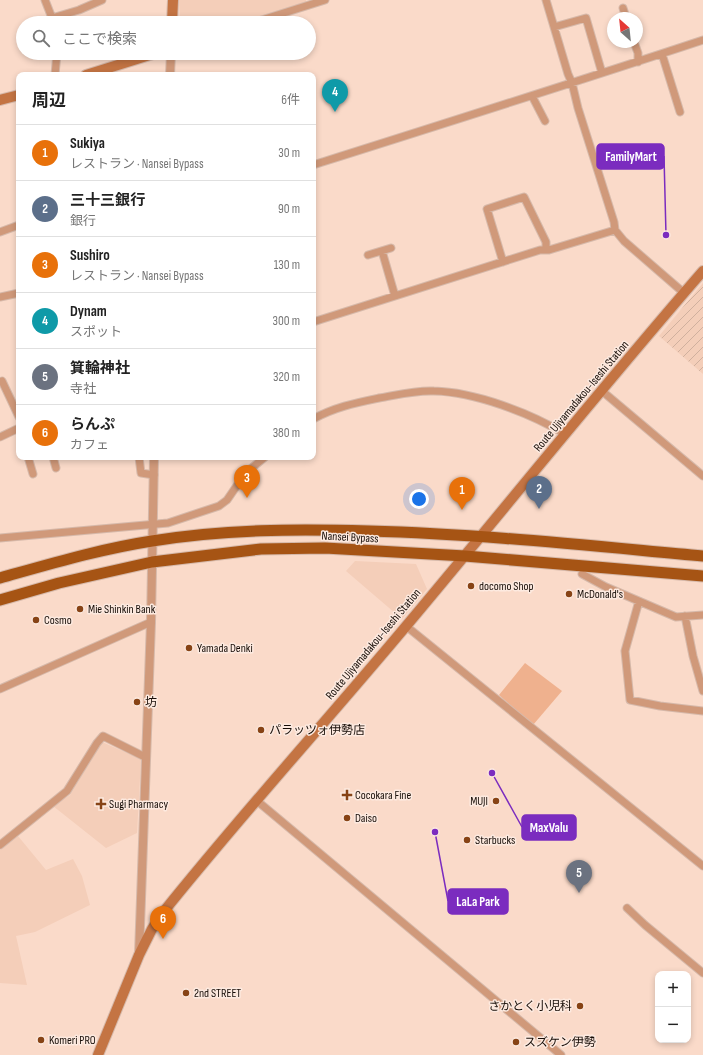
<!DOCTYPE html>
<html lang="ja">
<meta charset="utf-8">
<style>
body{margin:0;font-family:"Sofia Sans Condensed","Noto Sans JP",sans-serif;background:#f6f6f6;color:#222}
.controls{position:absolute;right:12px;bottom:12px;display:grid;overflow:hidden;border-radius:8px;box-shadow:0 2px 6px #0003}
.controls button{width:36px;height:36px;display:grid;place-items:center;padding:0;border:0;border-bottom:1px solid #e0e0e0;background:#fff;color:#222;font:20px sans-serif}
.compass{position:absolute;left:607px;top:12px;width:36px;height:36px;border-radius:50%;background:#fff;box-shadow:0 2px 6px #0003;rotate:333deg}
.you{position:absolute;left:419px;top:499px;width:14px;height:14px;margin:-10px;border:3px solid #fff;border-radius:50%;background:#1a73e8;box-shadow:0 0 0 6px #1a73e833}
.badge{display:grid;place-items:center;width:26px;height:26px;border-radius:50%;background:#db2777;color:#fff;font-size:13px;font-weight:700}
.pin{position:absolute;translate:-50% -33px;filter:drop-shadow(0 1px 2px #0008)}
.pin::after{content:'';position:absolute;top:21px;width:14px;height:12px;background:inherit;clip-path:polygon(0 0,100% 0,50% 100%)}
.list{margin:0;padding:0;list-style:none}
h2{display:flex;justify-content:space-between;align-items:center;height:52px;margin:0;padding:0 16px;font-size:17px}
h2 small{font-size:13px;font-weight:400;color:#767676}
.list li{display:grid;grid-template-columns:26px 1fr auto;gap:12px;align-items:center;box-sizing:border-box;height:56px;padding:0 16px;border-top:1px solid #e0e0e0}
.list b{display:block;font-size:15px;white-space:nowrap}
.list p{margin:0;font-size:13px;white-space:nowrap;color:#767676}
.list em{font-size:13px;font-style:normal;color:#767676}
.icon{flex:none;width:22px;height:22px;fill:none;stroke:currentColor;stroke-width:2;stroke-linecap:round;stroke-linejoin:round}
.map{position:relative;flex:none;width:703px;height:1055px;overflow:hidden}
.search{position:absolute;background:#fff;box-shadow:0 2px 6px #0003;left:16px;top:16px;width:300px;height:44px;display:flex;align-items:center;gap:10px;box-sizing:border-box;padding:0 14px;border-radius:22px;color:#767676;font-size:15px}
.panel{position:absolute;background:#fff;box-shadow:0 2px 6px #0003;left:16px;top:72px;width:300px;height:388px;border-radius:8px}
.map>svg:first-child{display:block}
.built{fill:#f4ceb9}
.industrial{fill:url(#industrial-furrows)}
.grass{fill:#efb18e}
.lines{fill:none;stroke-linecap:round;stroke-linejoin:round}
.minor-casing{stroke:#d6b9aa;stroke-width:9}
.tertiary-casing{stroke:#d6b9aa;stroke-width:10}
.secondary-casing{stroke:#d6b9aa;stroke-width:12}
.trunk-casing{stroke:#d6b9aa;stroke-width:13}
.minor{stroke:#d0997a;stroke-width:7}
.tertiary{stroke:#d0997a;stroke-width:8}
.secondary{stroke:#c47443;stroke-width:10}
.trunk{stroke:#a65414;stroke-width:11}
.poi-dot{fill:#874315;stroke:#fdeae0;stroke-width:1.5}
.labels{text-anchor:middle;stroke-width:3;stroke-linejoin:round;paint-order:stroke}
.street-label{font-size:12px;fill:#170d07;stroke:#fdeae0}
.poi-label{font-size:12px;fill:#170d07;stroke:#fdeae0;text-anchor:start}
.leader{fill:none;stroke:#7b2cbf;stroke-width:1.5}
.callout-dot{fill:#7b2cbf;stroke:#fdeae0;stroke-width:1.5}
.callout{fill:#7b2cbf;stroke:#7b2cbf;stroke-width:1.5}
.callout-label{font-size:13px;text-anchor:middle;font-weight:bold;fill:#fff}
</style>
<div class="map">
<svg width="703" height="1055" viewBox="0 0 703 1055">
<defs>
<pattern id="industrial-furrows" width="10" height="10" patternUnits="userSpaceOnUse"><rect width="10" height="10" fill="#f4ceb9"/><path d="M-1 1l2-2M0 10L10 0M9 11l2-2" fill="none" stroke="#d0b09e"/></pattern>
</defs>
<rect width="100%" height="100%" fill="#fadac9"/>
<!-- built -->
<path class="built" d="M179,0H306V2L239,23H180Z
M355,561L416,564L427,589L402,619L346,571Z
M102,742L141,759L137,833L106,848L53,806L70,795Z
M18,836L46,870L73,859L82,876L90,905L35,932L16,936L27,985L0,983V850Z"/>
<!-- industrial -->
<path class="industrial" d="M703,283V374L659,336Z"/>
<!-- grass -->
<path class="grass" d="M525,663L562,691L533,725L499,695Z"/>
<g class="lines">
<defs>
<path id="minor" d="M45,0L54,23
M546,0L568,74L572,83L578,108L614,222L615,230L624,241L684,293
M623,8L626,18
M52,18L79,10L102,0
M252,23L325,0
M554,27L586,18L602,73
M634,42L638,53V62
M662,54L680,112
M55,75L57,53
M532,96L545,121
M313,165C443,124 573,83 703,40
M0,232L19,225
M382,251L395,296
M368,255L391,248
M503,262L487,209L524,197L546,242V250
M0,297L19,293
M313,322L540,250H549L615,230
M2,381L19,417
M602,391L703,476
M313,419C335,407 355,403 379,398C397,395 415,390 434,391C475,392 530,413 565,434
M0,437L19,428
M28,457L33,474
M53,457L56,468
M139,457L141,473L154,475
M0,538L168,523L219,506L227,500L238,484L248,471L265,457
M582,574L606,587L676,617L703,615
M639,601L625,651L630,700L660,706L703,711
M685,616L693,656L703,691
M406,626L703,866
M0,689L151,622
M256,800L561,1055
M0,845L67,791L97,743L103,736L145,757
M627,908L645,925L703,973"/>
<path id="tertiary" d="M170,75L171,53
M139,954L151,622L154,457"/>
<path id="secondary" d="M172,23L173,0
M86,75L156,53
M0,100L19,95
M98,1055L139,955L152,929L161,915C240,816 326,722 407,625C506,507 602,387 703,271"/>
<path id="trunk" d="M0,578C50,564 100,549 152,541C224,529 297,529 369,531C481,534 592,546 703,556
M0,600L59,583L152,562L261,549L325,548L465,556L703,576"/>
</defs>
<!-- minor casing -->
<use href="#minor" class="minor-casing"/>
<!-- tertiary casing -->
<use href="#tertiary" class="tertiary-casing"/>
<!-- secondary casing -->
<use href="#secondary" class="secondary-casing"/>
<!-- trunk casing -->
<use href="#trunk" class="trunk-casing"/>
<!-- minor -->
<use href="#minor" class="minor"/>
<!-- tertiary -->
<use href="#tertiary" class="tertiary"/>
<!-- secondary -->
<use href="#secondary" class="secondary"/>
<!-- trunk -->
<use href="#trunk" class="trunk"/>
</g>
<!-- markers -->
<g class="poi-dot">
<circle cx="471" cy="586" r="4"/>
<circle cx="569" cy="594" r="4"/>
<circle cx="80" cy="609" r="4"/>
<circle cx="36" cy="620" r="4"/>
<circle cx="189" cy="648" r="4"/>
<circle cx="137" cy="702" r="4"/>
<circle cx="261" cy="730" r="4"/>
<path d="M345 789h4v4h4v4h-4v4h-4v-4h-4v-4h4z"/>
<circle cx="496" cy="801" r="4"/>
<path d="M99 798h4v4h4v4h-4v4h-4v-4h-4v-4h4z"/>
<circle cx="347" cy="818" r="4"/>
<circle cx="467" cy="840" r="4"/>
<circle cx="186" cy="993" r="4"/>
<circle cx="580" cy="1006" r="4"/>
<circle cx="41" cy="1040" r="4"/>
<circle cx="516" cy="1042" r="4"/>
</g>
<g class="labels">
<!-- street labels -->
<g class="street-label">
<text transform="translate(581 396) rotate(-50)" y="4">Route Ujiyamadakou-Iseshi Station</text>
<text transform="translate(350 537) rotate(3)" y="4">Nansei Bypass</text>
<text transform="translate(373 644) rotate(-50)" y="4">Route Ujiyamadakou-Iseshi Station</text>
</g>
<!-- poi labels -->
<g class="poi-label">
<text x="479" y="590">docomo Shop</text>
<text x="577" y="598">McDonald's</text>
<text x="88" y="613">Mie Shinkin Bank</text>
<text x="44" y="624">Cosmo</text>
<text x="197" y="652">Yamada Denki</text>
<text x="145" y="706">坊</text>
<text x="269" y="734">パラッツォ伊勢店</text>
<text x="355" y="799">Cocokara Fine</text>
<text x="488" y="805" text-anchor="end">MUJI</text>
<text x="109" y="808">Sugi Pharmacy</text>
<text x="355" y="822">Daiso</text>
<text x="475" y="844">Starbucks</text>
<text x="194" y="997">2nd STREET</text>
<text x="572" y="1010" text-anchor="end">さかとく小児科</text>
<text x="49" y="1044">Komeri PRO</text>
<text x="524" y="1046">スズケン伊勢</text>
</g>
</g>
<!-- callouts -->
<path class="leader" d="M666 235L664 156M492 773L522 827M435 832L448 901"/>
<g class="callout-dot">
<circle cx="666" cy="235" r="4"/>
<circle cx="492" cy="773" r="4"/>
<circle cx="435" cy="832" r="4"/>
</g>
<g class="callout">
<rect x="597" y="144" width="67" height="25" rx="4"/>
<rect x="522" y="815" width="54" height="25" rx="4"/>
<rect x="448" y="889" width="60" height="25" rx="4"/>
</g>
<g class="callout-label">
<text x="631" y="161">FamilyMart</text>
<text x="549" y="832">MaxValu</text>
<text x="478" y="906">LaLa Park</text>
</g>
</svg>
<div class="controls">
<button>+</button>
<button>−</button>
</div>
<svg class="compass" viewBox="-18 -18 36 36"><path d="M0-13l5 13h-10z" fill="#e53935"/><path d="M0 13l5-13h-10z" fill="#767676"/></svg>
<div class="you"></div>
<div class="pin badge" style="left:462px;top:510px;background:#e8710a">1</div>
<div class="pin badge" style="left:539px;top:509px;background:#5c6f8a">2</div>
<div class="pin badge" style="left:247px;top:498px;background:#e8710a">3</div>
<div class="pin badge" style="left:335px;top:112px;background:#0f9aa8">4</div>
<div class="pin badge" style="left:579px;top:893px;background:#6b7280">5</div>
<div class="pin badge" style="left:163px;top:939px;background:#e8710a">6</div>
<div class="search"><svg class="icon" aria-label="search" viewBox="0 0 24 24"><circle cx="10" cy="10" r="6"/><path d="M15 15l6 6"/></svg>ここで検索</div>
<section class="panel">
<h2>周辺<small>6件</small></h2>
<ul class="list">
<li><span class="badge" style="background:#e8710a">1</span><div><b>Sukiya</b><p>レストラン · Nansei Bypass</p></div><em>30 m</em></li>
<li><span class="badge" style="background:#5c6f8a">2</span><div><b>三十三銀行</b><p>銀行</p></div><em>90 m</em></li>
<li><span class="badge" style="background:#e8710a">3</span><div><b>Sushiro</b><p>レストラン · Nansei Bypass</p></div><em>130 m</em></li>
<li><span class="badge" style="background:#0f9aa8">4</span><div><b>Dynam</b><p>スポット</p></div><em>300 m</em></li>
<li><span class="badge" style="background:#6b7280">5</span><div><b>箕輪神社</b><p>寺社</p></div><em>320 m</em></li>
<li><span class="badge" style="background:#e8710a">6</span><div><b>らんぷ</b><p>カフェ</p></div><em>380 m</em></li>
</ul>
</section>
</div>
